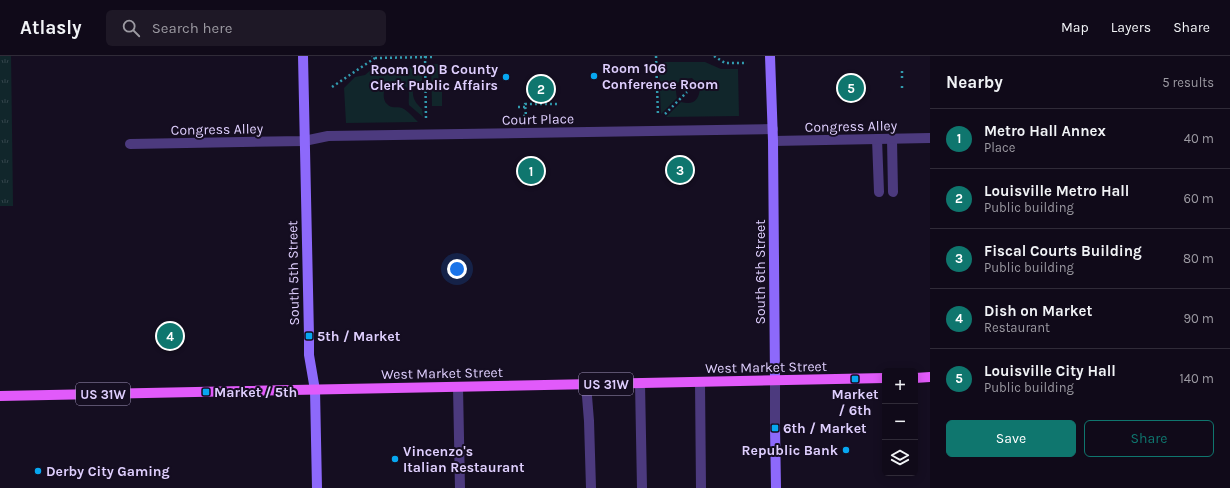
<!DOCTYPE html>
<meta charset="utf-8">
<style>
body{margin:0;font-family:Karla,sans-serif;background:#1e1826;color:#f1f3f6}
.controls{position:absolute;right:12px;bottom:12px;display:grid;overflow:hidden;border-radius:6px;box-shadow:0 2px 10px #0003}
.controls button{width:36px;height:36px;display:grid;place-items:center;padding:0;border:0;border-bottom:1px solid #302b38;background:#100a19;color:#f1f3f6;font:20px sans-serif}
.you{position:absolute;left:457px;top:213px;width:14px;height:14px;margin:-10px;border:3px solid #fff;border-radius:50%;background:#1a73e8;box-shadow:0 0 0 6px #1a73e833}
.badge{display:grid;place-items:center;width:26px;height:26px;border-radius:50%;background:#0f766e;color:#fff;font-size:13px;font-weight:700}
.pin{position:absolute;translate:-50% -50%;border:2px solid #fff;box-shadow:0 1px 4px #0006}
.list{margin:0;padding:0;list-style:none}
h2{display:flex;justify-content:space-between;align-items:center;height:52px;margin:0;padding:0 16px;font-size:17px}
h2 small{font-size:13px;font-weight:400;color:#9c9aa2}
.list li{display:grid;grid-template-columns:26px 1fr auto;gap:12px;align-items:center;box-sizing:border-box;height:60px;padding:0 16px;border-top:1px solid #302b38}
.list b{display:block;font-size:15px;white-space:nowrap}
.list p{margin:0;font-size:13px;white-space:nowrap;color:#9c9aa2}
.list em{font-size:13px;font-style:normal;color:#9c9aa2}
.actions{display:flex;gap:8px;padding:12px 16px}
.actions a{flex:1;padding:9px 0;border:1px solid #0f766e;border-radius:6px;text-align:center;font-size:14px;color:#0f766e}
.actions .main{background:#0f766e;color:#fff}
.icon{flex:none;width:22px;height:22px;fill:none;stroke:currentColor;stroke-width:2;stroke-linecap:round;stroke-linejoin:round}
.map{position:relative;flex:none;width:930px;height:432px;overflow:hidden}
header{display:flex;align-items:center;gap:24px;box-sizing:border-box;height:56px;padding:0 20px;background:#100a19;border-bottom:1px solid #302b38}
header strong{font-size:19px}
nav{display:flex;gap:22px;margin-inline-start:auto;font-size:14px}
.search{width:280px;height:36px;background:#1e1826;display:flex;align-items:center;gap:10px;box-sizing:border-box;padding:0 14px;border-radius:6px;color:#9c9aa2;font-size:15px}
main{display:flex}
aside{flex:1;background:#100a19}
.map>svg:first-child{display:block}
.green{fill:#11262b}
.park{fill:url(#park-tufts)}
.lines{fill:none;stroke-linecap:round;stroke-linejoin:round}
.path{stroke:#329baf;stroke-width:2.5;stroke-dasharray:2 3;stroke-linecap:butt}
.lane{stroke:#4c3a7e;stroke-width:10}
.street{stroke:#4c3a7e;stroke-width:10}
.secondary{stroke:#8d69fb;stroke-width:10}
.primary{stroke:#e15afa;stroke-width:10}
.poi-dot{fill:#07a7f1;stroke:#150e21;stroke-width:1.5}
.labels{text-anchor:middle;stroke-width:4;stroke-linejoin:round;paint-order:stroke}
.shield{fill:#150e21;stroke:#a295bc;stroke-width:1}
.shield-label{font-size:13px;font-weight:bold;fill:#dfcffe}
.poi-label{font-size:14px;font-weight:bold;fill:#dfcffe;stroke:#150e21;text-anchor:start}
.street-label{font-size:14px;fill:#dfcffe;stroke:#150e21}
</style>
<header>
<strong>Atlasly</strong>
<div class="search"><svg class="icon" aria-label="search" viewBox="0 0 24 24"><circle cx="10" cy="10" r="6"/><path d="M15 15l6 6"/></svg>Search here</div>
<nav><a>Map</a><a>Layers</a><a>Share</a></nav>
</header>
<main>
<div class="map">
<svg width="930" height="432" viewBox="0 0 930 432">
<defs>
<pattern id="park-tufts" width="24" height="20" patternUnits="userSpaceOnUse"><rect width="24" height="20" fill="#11262b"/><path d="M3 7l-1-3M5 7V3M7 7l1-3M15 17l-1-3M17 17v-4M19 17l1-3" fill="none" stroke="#33444b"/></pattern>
</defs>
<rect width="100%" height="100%" fill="#150e21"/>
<!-- green -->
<path class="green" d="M664,6H705L721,13H738L739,60L666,61L681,46C694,50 700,43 700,30L692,22C677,24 674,27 677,42L661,58L659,13L660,9Z
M431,8H438L439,34H442V50H432Z
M417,11L422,13V24L413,33C412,43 416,47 422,53L423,61L409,49C408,44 410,38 408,34C405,27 394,24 388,28C383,32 382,44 387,48C391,53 397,50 402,52C407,54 414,62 418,66L346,67L344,32L355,21L365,19L372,13Z"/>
<!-- park -->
<path class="park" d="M0,0H11L13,150H0Z"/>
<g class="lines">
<!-- path -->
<path class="path" d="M425,0L426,64
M656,0L658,60
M714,0L725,7H747
M375,2L433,1
M902,15V22
M332,31L375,2L372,0
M902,32V28
M518,51H525
M665,58L687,36
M523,60H526L525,48H559"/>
<!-- lane -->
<path class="lane" d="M877,83L879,136
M892,83L893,136
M130,88L304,85L328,80L773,73
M700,326L701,432
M640,327L642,432
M586,328L589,365L591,432
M458,331L460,432"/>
<!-- street -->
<path class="street" d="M773,85L930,82
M775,324V372"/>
<!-- secondary -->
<path class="secondary" d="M303,0L309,280V299L315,334L317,432
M770,0L773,85L775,324
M775,372L776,432"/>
<!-- primary -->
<path class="primary" d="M915,322L930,321
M0,340L885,322"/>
</g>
<!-- markers -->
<g class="poi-dot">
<circle cx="594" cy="20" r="4"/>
<circle cx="506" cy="21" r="4"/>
<rect x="305" y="276" width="8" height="8" rx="2"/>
<rect x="851" y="319" width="8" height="8" rx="2"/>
<rect x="202" y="332" width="8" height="8" rx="2"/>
<rect x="771" y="368" width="8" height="8" rx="2"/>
<circle cx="846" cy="394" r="4"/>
<circle cx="395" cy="403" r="4"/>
<circle cx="38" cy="415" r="4"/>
</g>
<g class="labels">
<!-- shield labels -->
<g class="shield">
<rect x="579" y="317" width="54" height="22" rx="3"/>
<rect x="76" y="327" width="54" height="22" rx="3"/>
</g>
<g class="shield-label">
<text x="606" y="333">US 31W</text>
<text x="103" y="343">US 31W</text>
</g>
<!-- poi labels -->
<g class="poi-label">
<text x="602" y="17">Room 106<tspan x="602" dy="16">Conference Room</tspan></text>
<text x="498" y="18" text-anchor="end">Room 100 B County<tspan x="498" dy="16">Clerk Public Affairs</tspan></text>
<text x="317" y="285">5th / Market</text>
<text x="214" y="341">Market / 5th</text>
<text x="855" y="343" text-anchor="middle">Market<tspan x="855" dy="16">/ 6th</tspan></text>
<text x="783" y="377">6th / Market</text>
<text x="838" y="399" text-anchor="end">Republic Bank</text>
<text x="403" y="400">Vincenzo's<tspan x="403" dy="16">Italian Restaurant</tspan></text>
<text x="46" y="420">Derby City Gaming</text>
</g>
<!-- street labels -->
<g class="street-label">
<text transform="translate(538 63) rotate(-1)" y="5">Court Place</text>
<text transform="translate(851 70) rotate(-1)" y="5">Congress Alley</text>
<text transform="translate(217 73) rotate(-1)" y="5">Congress Alley</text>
<text transform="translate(760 216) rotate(-90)" y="5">South 6th Street</text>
<text transform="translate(293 217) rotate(-91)" y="5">South 5th Street</text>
<text transform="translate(766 311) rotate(-1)" y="5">West Market Street</text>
<text transform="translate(442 317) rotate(-1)" y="5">West Market Street</text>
</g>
</g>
</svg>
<div class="controls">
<button>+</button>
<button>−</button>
<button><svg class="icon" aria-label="layers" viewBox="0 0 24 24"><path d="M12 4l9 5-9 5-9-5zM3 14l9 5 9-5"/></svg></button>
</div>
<div class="you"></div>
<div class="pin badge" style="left:531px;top:115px">1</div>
<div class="pin badge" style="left:541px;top:33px">2</div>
<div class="pin badge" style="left:680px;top:114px">3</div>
<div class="pin badge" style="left:170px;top:280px">4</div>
<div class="pin badge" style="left:851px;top:32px">5</div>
</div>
<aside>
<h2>Nearby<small>5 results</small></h2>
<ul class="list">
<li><span class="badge">1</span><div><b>Metro Hall Annex</b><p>Place</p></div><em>40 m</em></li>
<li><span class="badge">2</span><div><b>Louisville Metro Hall</b><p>Public building</p></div><em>60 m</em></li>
<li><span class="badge">3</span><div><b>Fiscal Courts Building</b><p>Public building</p></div><em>80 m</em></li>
<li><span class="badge">4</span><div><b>Dish on Market</b><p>Restaurant</p></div><em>90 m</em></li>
<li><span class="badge">5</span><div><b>Louisville City Hall</b><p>Public building</p></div><em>140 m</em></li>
</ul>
<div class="actions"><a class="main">Save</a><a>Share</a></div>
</aside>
</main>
